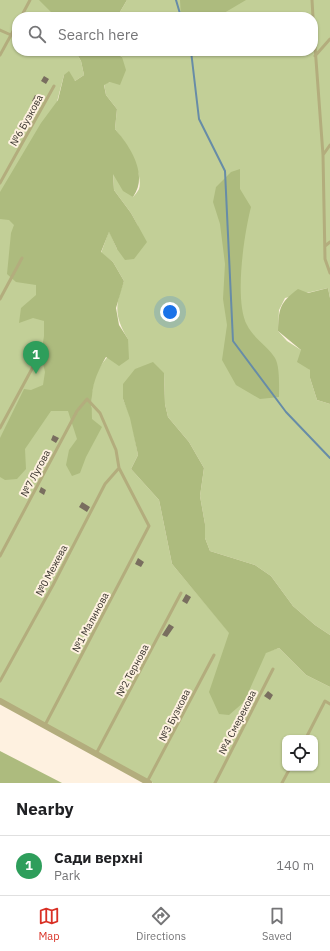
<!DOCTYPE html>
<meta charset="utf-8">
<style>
body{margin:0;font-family:"IBM Plex Sans",sans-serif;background:#f2f2f2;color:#202124}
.controls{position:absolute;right:12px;bottom:12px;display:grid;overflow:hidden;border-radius:8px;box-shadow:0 1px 3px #0004}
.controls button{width:36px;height:36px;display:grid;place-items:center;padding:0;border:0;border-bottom:1px solid #e0e0e0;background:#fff;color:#202124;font:20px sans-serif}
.you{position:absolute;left:170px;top:312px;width:14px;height:14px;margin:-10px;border:3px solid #fff;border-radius:50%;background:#1a73e8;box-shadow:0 0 0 6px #1a73e833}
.badge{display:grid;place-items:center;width:26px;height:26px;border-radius:50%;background:#d93025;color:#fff;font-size:13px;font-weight:700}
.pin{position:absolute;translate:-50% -33px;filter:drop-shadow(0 1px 2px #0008)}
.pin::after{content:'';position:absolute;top:21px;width:14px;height:12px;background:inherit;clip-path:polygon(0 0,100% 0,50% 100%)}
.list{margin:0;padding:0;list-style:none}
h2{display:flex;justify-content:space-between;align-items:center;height:52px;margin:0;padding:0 16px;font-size:17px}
h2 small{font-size:13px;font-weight:400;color:#757577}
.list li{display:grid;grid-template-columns:26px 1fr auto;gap:12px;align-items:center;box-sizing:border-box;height:60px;padding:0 16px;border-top:1px solid #e0e0e0}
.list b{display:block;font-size:15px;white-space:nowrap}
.list p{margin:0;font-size:13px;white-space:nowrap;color:#757577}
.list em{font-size:13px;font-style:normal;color:#757577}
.icon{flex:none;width:22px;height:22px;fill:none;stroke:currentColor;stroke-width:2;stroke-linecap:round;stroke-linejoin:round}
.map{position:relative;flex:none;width:330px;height:783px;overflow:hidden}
.search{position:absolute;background:#fff;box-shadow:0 1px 3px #0004;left:12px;right:12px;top:12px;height:44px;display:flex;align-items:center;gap:10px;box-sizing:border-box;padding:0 14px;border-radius:16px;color:#757577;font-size:15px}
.sheet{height:112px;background:#fff}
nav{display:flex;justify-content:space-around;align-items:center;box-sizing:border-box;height:56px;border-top:1px solid #e0e0e0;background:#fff;font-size:11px;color:#757577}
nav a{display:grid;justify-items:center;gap:2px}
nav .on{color:#d93025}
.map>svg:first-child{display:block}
.green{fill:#c2cf97;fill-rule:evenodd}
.forest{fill:#adbb7e}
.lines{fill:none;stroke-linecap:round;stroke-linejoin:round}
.stream{stroke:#678ca7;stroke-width:2}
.building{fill:#796e5f}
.lane{stroke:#b3ad7d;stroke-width:3}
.street{stroke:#b3ad7d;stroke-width:6}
.labels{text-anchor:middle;stroke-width:4;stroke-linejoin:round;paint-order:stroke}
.street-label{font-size:10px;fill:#38332d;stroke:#fef1e0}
</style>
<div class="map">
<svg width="330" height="783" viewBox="0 0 330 783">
<rect width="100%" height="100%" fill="#fef1e0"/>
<!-- green -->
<path class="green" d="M0,0H95L86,17H17V51H75L81,61L84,75L75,81L64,75L23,232L36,285V295L44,321L92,408C92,401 91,393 93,386C97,364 111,352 128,339C114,316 115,305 124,281L113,262L101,253L109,231L117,249L138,226L131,213L114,190L113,173L133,197C135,195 138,191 139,189C144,173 125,141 115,129L117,109L106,95L104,84L110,82L122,57L111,51H313V17H117L127,0H330V298L328,288L285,298L279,310L278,331L287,341L301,350L310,370V378L317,400L330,404V635L315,625L293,606L271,576L255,565L210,551L205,538V524L200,496L204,468L189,442L168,417L165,404L164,373L123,399L131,418L138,455L131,469L159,500L172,564L258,667L266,652L279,648L306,675L330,687V783H153L0,699ZM285,738H315V768H285Z"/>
<!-- forest -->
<path class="forest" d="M39,0H127L117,17H51V12Z
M180,0H246L224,13L222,17H181Z
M75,51H111L122,57L126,70L120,85L110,82L104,85L106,95L117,109L115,129C130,146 149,175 133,197L123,191L113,174L114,190L131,213L147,242L134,259L125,260L117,249L109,232L101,252L113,262L124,281L116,308L119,325L128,339L129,359L119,366L106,357C92,381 91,391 92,419L102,427L86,457L80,473L72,476L66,465L69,450L77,439L68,411H51L25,449L26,469L17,479L5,480L0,477V438L24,389L31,390L43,385L45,372L41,355L44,336V321L33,318L19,323L21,308L36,295V285L16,282L7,274L11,233L14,225L9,220L0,219V192L41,123L58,100L64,75L69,71L75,81L84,75L81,61Z
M240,169V189L251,207C244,234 234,301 247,325C254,339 268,346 275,358C280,366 279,387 279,397L260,399L236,385L222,360L227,325L223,299L225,264L220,224L213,202L216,187L231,172Z
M328,288L330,298V404L317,400L310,378V370L297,362L301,350L278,331C279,309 279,303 298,289L308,293Z
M153,362L164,373L165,404L168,417L189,442L204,468L200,496L205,524V538L210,551L255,565L271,576L293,606L315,625L330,635V687L306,675L279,648L266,653L244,702L229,715L219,714L209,692L229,633L172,564L159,500L131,469L138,455L130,418L123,399V384L135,369Z
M0,751L62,783H0Z"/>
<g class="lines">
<!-- stream -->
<path class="stream" d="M176,0L181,17
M191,51L199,119L225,171L233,341L286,412L330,458"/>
</g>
<!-- building -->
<path class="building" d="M44,76L49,79L46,84L41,81Z
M35,95L41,98L38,104L32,101Z
M29,349L36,352L33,358L26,355Z
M53,435L59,438L56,443L51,440Z
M41,487L46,490L44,495L39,492Z
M82,502L90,507L87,512L79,507Z
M138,558L144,562L141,567L135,564Z
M51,567L57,570L55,575L48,571Z
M186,594L191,597L187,604L182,601Z
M169,624L174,627L167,637L162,635Z
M268,691L273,695L270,700L264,696Z"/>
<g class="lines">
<!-- lane -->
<path class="lane" d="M312,0L313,17
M21,17L30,0
M313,19L323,155L325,259L330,273
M0,30L11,35L0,55
M11,35L17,24
M315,56L330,39
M323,155L330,145
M0,183L54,86
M325,246L330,242
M0,299L22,258
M0,428L34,365
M0,556L77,411L87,399L100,413L116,450L119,468L149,526L45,725
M0,681L53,585L105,484L119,468
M306,738L325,701L330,704
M96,754L181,593
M147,782L214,655
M215,783L273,669
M282,783L290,768"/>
<!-- street -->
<path class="street" d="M0,701L149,783"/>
</g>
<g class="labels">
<!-- street labels -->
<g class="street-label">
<text transform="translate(26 120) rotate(-61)" y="4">№6 Бузкова</text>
<text transform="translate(35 473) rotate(-62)" y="4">№7 Лугова</text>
<text transform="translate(51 570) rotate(-62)" y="4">№0 Межева</text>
<text transform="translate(90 622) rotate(-62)" y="4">№1 Малинова</text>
<text transform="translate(132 670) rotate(-62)" y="4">№2 Тернова</text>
<text transform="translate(174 715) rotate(-63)" y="4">№3 Бузкова</text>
<text transform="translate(237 722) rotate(-63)" y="4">№4 Смерекова</text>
</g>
</g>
</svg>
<div class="controls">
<button><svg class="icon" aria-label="locate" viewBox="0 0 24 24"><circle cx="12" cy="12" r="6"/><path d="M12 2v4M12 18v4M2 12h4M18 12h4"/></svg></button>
</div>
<div class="you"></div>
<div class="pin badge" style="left:36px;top:374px;background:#2e9e5b">1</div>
<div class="search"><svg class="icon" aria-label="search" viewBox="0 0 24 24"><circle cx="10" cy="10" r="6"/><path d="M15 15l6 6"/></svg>Search here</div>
</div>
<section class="sheet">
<h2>Nearby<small></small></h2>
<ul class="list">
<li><span class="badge" style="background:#2e9e5b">1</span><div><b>Сади верхні</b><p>Park</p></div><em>140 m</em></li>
</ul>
</section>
<nav>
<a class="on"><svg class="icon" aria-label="map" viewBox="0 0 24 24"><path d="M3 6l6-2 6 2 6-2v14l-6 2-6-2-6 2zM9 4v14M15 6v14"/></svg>Map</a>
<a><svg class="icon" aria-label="directions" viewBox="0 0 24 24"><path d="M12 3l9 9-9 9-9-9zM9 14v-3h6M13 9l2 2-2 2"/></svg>Directions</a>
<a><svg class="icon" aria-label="saved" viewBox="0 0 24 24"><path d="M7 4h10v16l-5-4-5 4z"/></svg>Saved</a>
</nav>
